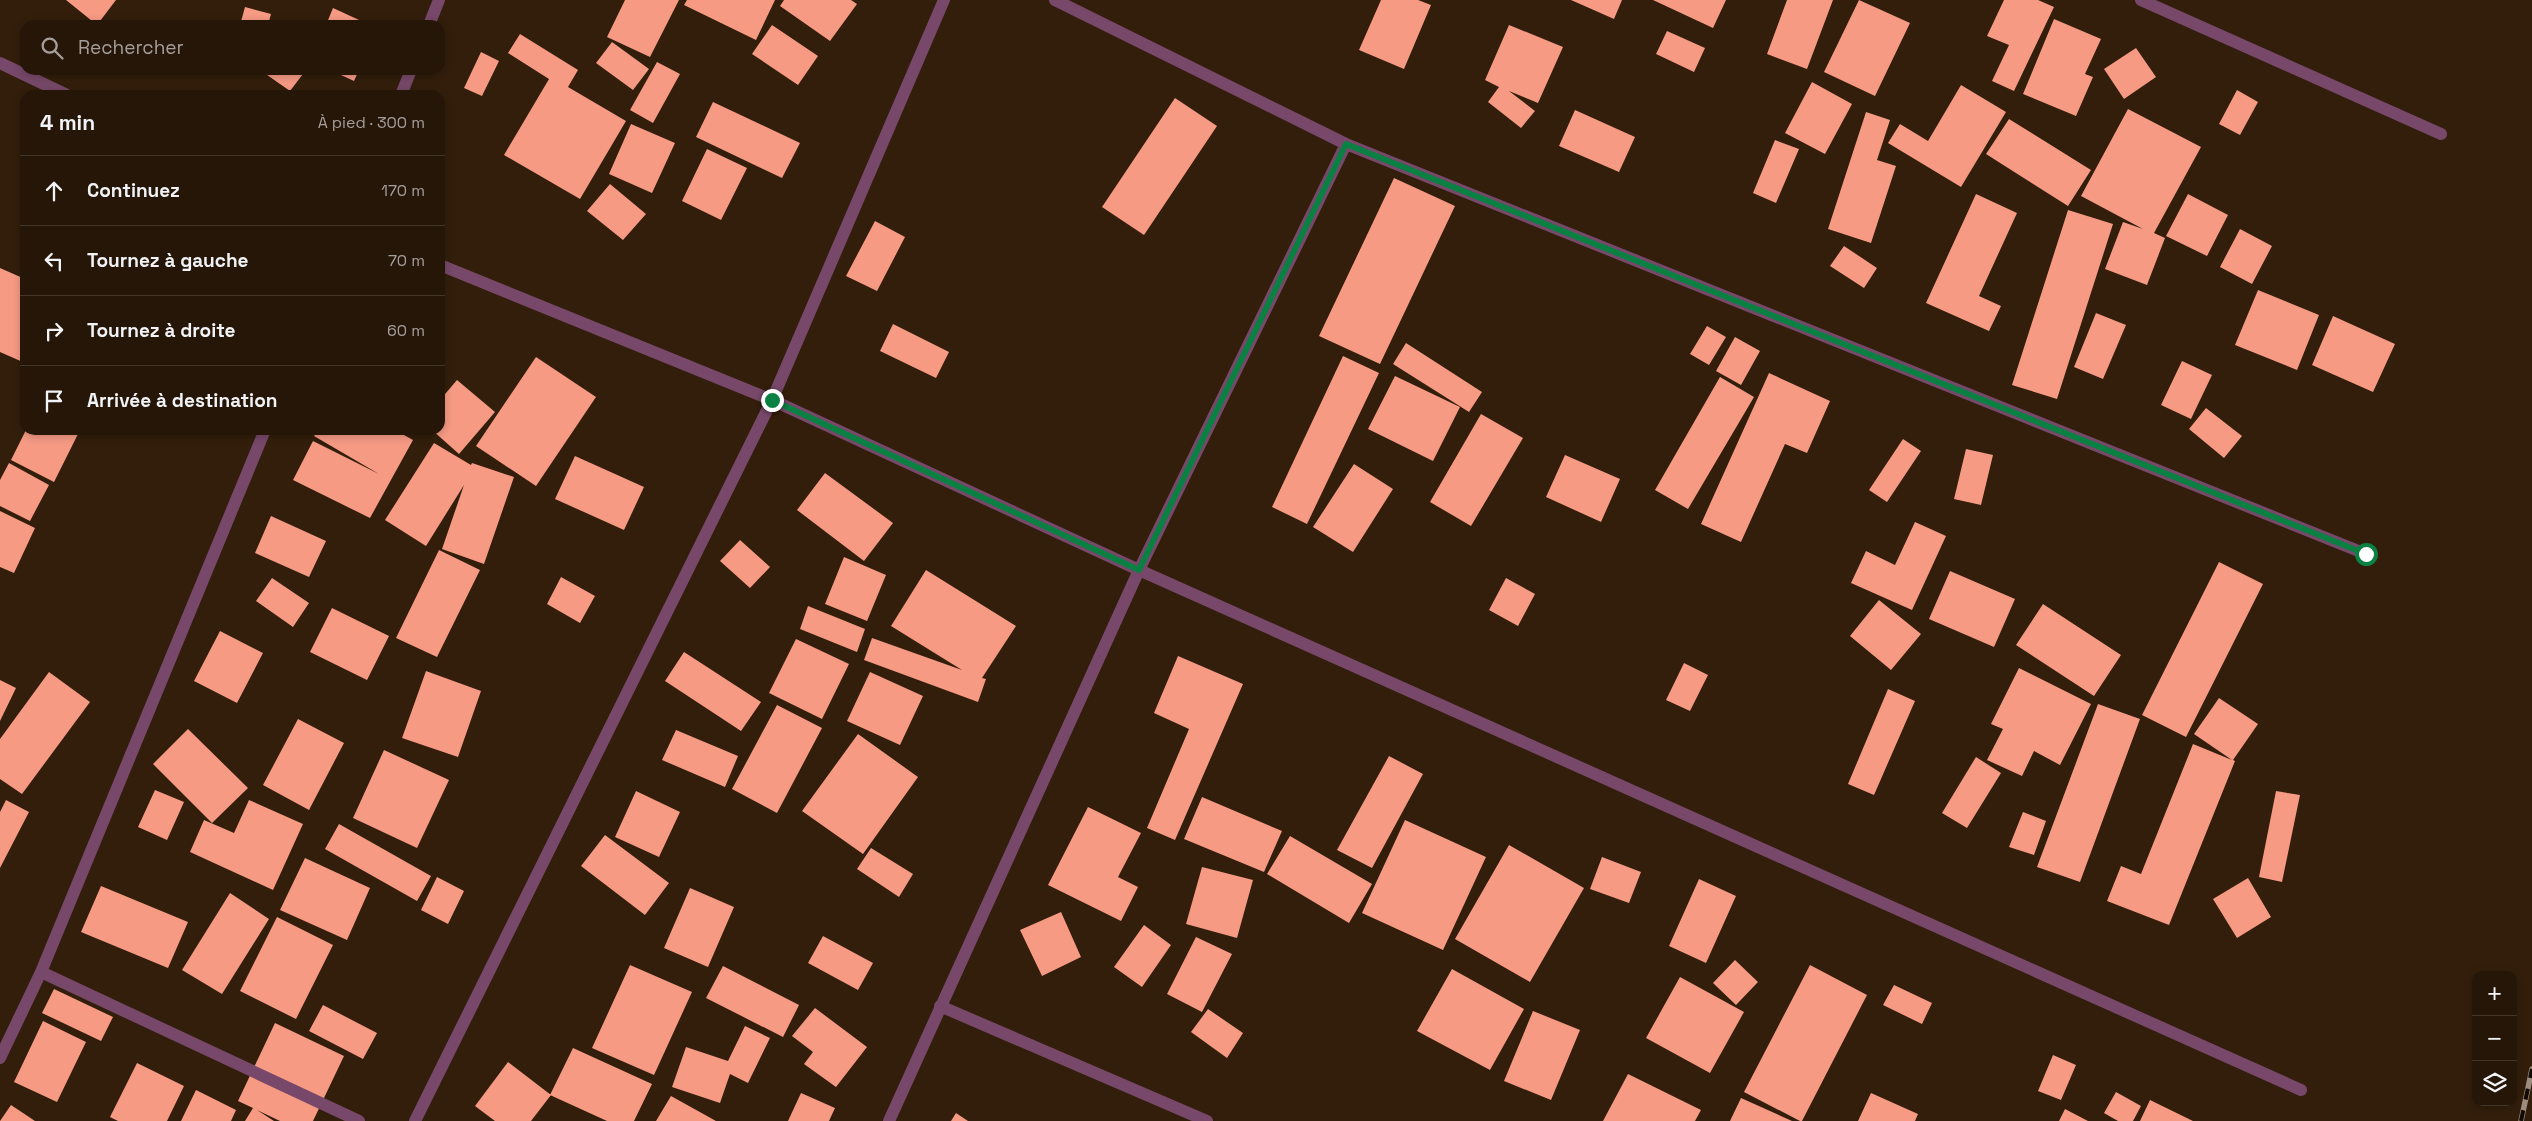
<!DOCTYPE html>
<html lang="fr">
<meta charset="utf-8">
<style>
body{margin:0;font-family:"Space Grotesk",sans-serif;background:#322316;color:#f1f3f6}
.controls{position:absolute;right:15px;bottom:15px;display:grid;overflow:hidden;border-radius:10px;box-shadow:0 2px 8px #0003}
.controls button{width:45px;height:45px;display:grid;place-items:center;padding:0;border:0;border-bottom:1px solid #423529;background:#261608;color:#f1f3f6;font:25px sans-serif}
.stop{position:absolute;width:15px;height:15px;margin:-11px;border:4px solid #0b8043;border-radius:50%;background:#fff}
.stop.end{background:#0b8043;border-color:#fff;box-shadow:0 1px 5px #0008}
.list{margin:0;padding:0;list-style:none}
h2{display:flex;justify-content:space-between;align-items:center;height:65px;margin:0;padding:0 20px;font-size:21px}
h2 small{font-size:16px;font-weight:400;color:#a49f9c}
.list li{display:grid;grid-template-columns:32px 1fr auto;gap:15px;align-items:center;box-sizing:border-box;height:70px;padding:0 20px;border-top:1px solid #423529}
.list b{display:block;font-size:19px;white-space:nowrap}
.list em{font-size:16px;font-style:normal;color:#a49f9c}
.icon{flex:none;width:28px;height:28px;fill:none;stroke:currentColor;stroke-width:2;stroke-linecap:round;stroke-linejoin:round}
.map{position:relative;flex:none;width:2532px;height:1121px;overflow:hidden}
.search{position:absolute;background:#261608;box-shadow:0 2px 8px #0003;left:20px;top:20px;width:425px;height:55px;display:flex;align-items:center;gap:12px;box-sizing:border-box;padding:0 18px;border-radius:15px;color:#a49f9c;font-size:19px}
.panel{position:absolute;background:#261608;box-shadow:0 2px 8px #0003;left:20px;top:90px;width:425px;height:345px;border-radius:15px}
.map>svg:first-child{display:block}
.building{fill:#f69a84}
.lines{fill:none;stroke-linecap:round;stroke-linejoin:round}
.street{stroke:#774869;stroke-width:12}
.rail-casing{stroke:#9d8d7f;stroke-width:5.5}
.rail{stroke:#130a04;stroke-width:4;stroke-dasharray:11;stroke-linecap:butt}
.route{stroke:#0b8043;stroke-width:6}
</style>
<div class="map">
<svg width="2532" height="1121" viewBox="0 0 2532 1121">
<rect width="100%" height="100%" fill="#321e0b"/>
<!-- building -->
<path class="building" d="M66,0H116L97,25Z
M625,0H679L650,57L607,37Z
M687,0H775L756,40L684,5Z
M784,0H851L857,4L830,41L780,6Z
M1381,0H1418L1431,5L1404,69L1359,50Z
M1571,0H1622L1614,19Z
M1653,0H1726L1713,28Z
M1787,0H1833L1807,69L1767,54Z
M1859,0L1910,23L1875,96L1824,72Z
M2004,0H2038L2054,7L2014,91L1992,81L2009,45L1987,36Z
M245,7L271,14L268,25H240Z
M333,8L370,25H326Z
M2054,19L2101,39L2085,74L2093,77L2076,116L2023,94Z
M772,25L818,56L798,85L752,54Z
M1509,25L1563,47L1538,103L1509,91L1535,111L1521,128L1488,102L1499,87L1485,80Z
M1667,31L1705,48L1694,72L1656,54Z
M520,34L578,70L568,87L626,121L580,199L504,155L549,79L508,53Z
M612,42L649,69L633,90L596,63Z
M2136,48L2156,77L2124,99L2104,69Z
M481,52L499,61L482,96L464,88Z
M657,62L680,74L653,123L630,110Z
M260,70H306L290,91Z
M330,70H359L354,81Z
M1812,82L1852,104L1825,154L1785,133Z
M1961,85L2006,112L1961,187L1888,143L1900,124L1928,141Z
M2237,90L2258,102L2240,135L2219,124Z
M1175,98L1217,126L1144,235L1102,207Z
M713,102L800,143L782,178L696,137Z
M2128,109L2201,147L2154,233L2165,238L2147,285L2105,269L2123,222L2143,229L2081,196Z
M1575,110L1635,137L1619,172L1559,146Z
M1866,112L1890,120L1877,160L1896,166L1871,243L1828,229Z
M2009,119L2091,170L2068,206L1986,154Z
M631,124L675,143L652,193L609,174Z
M1775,140L1799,149L1776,203L1753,193Z
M707,149L747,168L721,220L682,201Z
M1394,178L1455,206L1380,364L1319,336Z
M610,184L646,214L623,240L587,211Z
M1976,194L2017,213L1979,296L2001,306L1989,331L1926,303Z
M2188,194L2228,215L2207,256L2166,236Z
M2068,210L2113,224L2057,399L2012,385Z
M875,221L905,237L877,291L846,276Z
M2240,229L2272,246L2252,284L2220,267Z
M1844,246L1877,268L1864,288L1830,266Z
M0,268L25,279V363L0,352Z
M2258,290L2319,315L2297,370L2235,345Z
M2096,313L2126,325L2103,379L2074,367Z
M2333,316L2395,344L2373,392L2312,365Z
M893,324L949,352L936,378L880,351Z
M1707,326L1726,337L1709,365L1690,354Z
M1735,337L1760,351L1741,385L1716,371Z
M1406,343L1482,392L1469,412L1393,364Z
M1343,356L1379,373L1307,524L1272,507Z
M536,357L596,397L536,486L476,446Z
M2182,361L2212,375L2191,419L2161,405Z
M1769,373L1830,401L1807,453L1785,444L1741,542L1701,524Z
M1395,376L1460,407L1433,461L1368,429Z
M1720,377L1754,397L1688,509L1655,490Z
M457,380L495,412L459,454L432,430H440V400Z
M2206,408L2242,436L2224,458L2189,429Z
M1481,414L1523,438L1471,526L1430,502Z
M26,430H80L54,482L11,460Z
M318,430H395L413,440L370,518L293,480L313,441L379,474L314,436Z
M1903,439L1921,451L1887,502L1869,490Z
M434,443L471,465L472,463L514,477L484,564L442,549L464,485L426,546L385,520Z
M1966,449L1993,455L1981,505L1954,499Z
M1565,455L1620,479L1601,522L1546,497Z
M575,456L644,487L624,530L555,499Z
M9,463L49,485L30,521L0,506V480Z
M1354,464L1393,489L1353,552L1313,527Z
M825,473L893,523L864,561L797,510Z
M0,511L35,528L14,573L0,567Z
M271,516L326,541L309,577L255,553Z
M1915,522L1946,536L1912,610L1851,583L1866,551L1895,565Z
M740,540L770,567L750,588L720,561Z
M439,550L480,570L437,657L396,638Z
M844,557L886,575L867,621L825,604Z
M2219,562L2263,584L2186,737L2142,715Z
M926,570L1016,626L982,678L986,679L978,702L864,660L872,638L962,670L891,626Z
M1950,571L2015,599L1994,647L1929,619Z
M561,577L595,596L580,623L547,604Z
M272,578L309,603L293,627L256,601Z
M1506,578L1535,594L1518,626L1489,610Z
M1879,600L1921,634L1891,670L1850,636Z
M2043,604L2121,655L2094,696L2016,645Z
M808,606L865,629L857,652L800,629Z
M332,608L389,636L367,680L310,652Z
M220,631L263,653L237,703L194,681Z
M796,639L849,664L822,719L769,693Z
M684,652L761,702L741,731L665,681Z
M1178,656L1243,684L1175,840L1147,828L1189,729L1154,713Z
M1684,663L1708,675L1690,711L1666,700Z
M2019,668L2091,704L2060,765L2034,751L2022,776L1987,760L2003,729L1991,724Z
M426,671L481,691L458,757L402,738Z
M49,672L90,702L22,794L0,779V739Z
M870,672L923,696L900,745L847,721Z
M0,680L16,688L0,721Z
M1888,689L1915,701L1874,795L1848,784Z
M2219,698L2258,724L2233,760L2235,761L2169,925L2107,901L2121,866L2141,874L2193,744L2232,760L2194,734Z
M2098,704L2140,719L2080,882L2037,867Z
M777,705L822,728L777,813L732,789Z
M298,719L344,743L309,810L263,785Z
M188,729L248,788L212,823L153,764Z
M676,730L738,756L725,787L662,760Z
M858,734L918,777L863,854L802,811Z
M384,750L449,780L417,848L353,818Z
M1389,756L1423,774L1372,868L1337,850Z
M1976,757L2001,773L1967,828L1942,813Z
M155,790L184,802L167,840L138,827Z
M636,791L680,812L659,857L615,837Z
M2276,791L2300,795L2282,882L2259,877Z
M1202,797L1282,831L1264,872L1184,839Z
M6,800L29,812L0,868V812Z
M249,800L303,824L273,890L190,852L204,820L234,833Z
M1088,807L1141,833L1118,877L1138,887L1121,921L1048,885Z
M2023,812L2046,821L2034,855L2009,847Z
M1405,820L1486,857L1443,950L1362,913Z
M339,824L431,876L417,901L325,849Z
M605,835L669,883L645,915L581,866Z
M1290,836L1372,884L1349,923L1267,874Z
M1509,845L1584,888L1530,982L1455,939Z
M871,848L913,874L899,897L857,869Z
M1602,857L1641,872L1629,903L1590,889Z
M305,858L370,888L347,940L280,910Z
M1202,867L1253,880L1237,938L1186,924Z
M437,877L464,891L448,924L421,910Z
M2248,878L2271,917L2237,938L2213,899Z
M1699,879L1736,896L1706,963L1669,946Z
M101,886L188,922L168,968L81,932Z
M690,888L734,907L708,967L664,948Z
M230,893L269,919L222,994L182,970Z
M1061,912L1081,957L1042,976L1020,930Z
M277,917L333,945L296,1019L240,991Z
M1144,925L1171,945L1142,987L1114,967Z
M823,936L873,963L858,990L808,963Z
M1196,937L1232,954L1202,1012L1167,994Z
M1735,960L1758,982L1736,1005L1713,983Z
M630,965L692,992L654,1075L592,1048Z
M1810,965L1867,995L1802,1121H1800L1744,1092Z
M723,966L799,1005L783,1037L706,998Z
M1452,969L1524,1009L1490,1070L1417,1031Z
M1680,977L1744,1012L1710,1073L1646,1038Z
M1894,985L1932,1003L1922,1024L1883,1005Z
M54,989L113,1017L101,1041L42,1013Z
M323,1005L377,1033L363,1059L309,1031Z
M815,1008L867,1047L836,1087L804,1064L813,1052L792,1036Z
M1208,1009L1243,1033L1227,1058L1191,1032Z
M1533,1011L1580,1030L1551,1100L1504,1081Z
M43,1021L86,1042L57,1102L14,1082Z
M275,1023L344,1056L313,1121H280L257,1110L274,1121H245L253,1108L238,1101Z
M745,1026L770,1038L748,1083L730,1074L720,1103L672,1087L686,1047L728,1061Z
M573,1048L652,1084L634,1121H607L550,1095Z
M2053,1055L2076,1065L2061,1100L2038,1091Z
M508,1062L551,1095L531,1121H495L475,1106Z
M137,1063L184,1086L167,1121H118L110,1117Z
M1628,1074L1701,1110L1695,1121H1603Z
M196,1090L236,1110L231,1121H181Z
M2116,1092L2141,1106L2133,1121H2118L2104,1113Z
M801,1093L835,1108L829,1121H788Z
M1871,1093L1918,1114L1915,1121H1858Z
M671,1096L716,1121H656Z
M1741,1098L1792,1121H1730Z
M2150,1100L2193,1121H2140Z
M11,1105L35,1121H0Z
M2065,1109L2088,1121H2059Z
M956,1113L968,1121H951Z"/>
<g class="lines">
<!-- street -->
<path class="street" d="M1055,0L1346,144L2366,554
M2141,0L2441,134
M429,25L439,0
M0,63L67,95
M401,95L411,70
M440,265L772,400L1139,570L2301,1090
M41,972L359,1121
M940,1006L1207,1121
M0,1058L41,972L265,430
M415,1121L772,400L944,0
M889,1121L1139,570L1346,144"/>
<defs>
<path id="rail" d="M2521,1121L2532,1069"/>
</defs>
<!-- rail casing -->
<use href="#rail" class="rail-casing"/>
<!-- rail -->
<use href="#rail" class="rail"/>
</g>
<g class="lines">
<!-- route -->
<path class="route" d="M772,400L1139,570L1346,144L2366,554"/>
</g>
</svg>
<div class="controls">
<button>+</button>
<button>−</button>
<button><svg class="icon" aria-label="layers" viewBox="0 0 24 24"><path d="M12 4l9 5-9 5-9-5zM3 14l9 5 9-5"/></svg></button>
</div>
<div class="stop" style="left:2366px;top:554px"></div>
<div class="stop end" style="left:772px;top:400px"></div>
<div class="search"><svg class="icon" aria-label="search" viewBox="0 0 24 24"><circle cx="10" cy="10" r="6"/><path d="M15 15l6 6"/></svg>Rechercher</div>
<section class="panel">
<h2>4 min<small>À pied · 300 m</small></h2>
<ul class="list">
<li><svg class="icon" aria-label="ahead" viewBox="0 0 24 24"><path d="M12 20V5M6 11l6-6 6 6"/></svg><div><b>Continuez</b></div><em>170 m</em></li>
<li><svg class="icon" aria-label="left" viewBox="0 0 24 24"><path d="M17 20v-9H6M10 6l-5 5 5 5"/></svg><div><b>Tournez à gauche</b></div><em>70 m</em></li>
<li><svg class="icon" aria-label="right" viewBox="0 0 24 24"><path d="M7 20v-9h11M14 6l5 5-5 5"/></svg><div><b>Tournez à droite</b></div><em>60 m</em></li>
<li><svg class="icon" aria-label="arrive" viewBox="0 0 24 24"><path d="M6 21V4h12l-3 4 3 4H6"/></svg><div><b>Arrivée à destination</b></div></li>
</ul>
</section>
</div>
